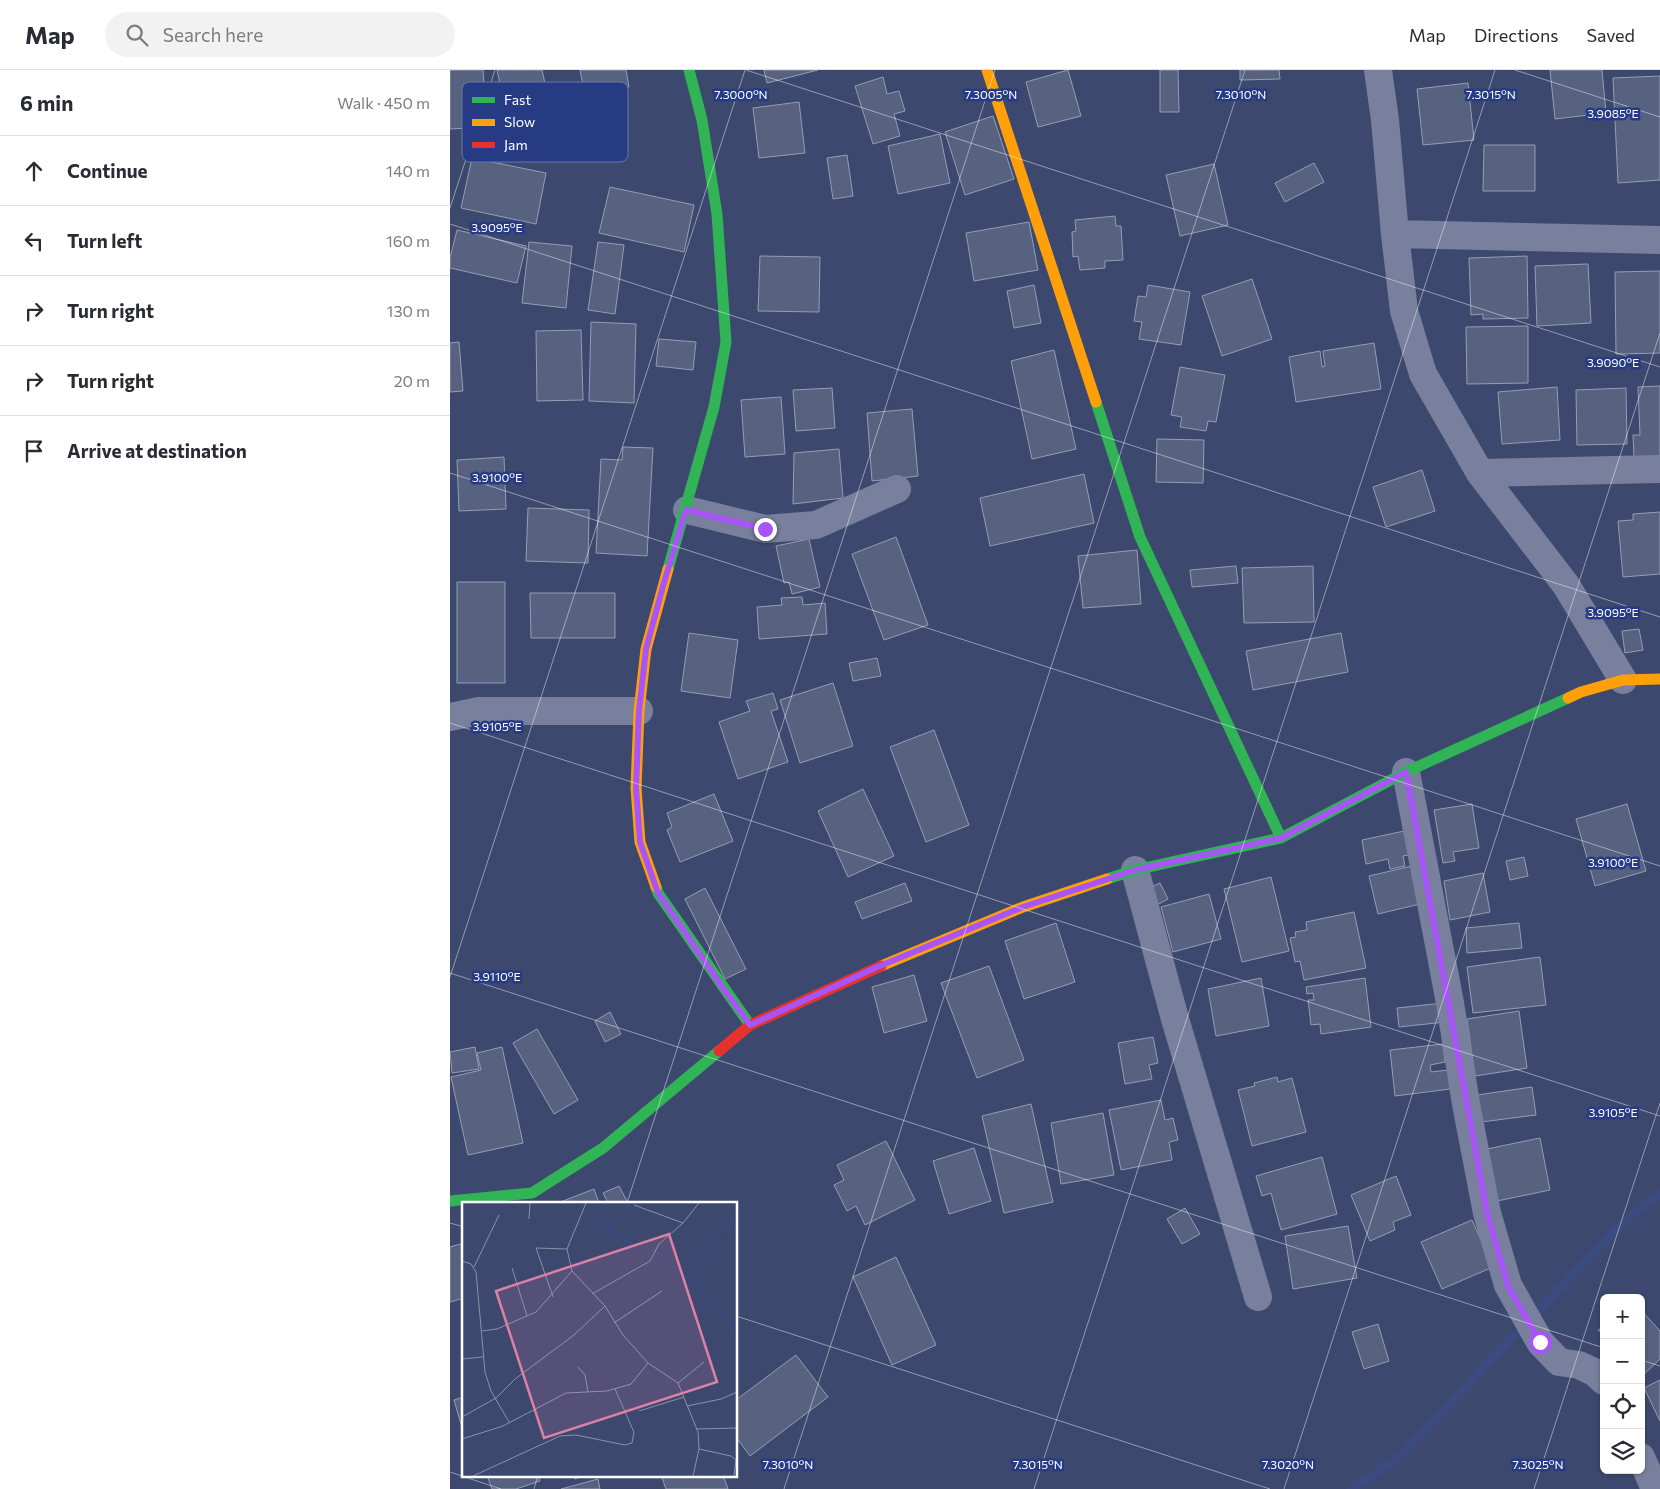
<!DOCTYPE html>
<meta charset="utf-8">
<style>
body{margin:0;font-family:Commissioner,sans-serif;background:#f2f2f3;color:#2b2b33}
.controls{position:absolute;right:15px;bottom:15px;display:grid;overflow:hidden;border-radius:8px;box-shadow:0 1px 4px #0004}
.controls button{width:45px;height:45px;display:grid;place-items:center;padding:0;border:0;border-bottom:1px solid #e1e1e2;background:#fff;color:#2b2b33;font:25px sans-serif}
.stop{position:absolute;width:15px;height:15px;margin:-11px;border:4px solid #a855f7;border-radius:50%;background:#fff}
.stop.end{background:#a855f7;border-color:#fff;box-shadow:0 1px 5px #0008}
.list{margin:0;padding:0;list-style:none}
h2{display:flex;justify-content:space-between;align-items:center;height:65px;margin:0;padding:0 20px;font-size:21px}
h2 small{font-size:16px;font-weight:400;color:#7c7c81}
.list li{display:grid;grid-template-columns:32px 1fr auto;gap:15px;align-items:center;box-sizing:border-box;height:70px;padding:0 20px;border-top:1px solid #e1e1e2}
.list b{display:block;font-size:19px;white-space:nowrap}
.list em{font-size:16px;font-style:normal;color:#7c7c81}
.icon{flex:none;width:28px;height:28px;fill:none;stroke:currentColor;stroke-width:2;stroke-linecap:round;stroke-linejoin:round}
.map{position:relative;flex:none;width:1210px;height:1419px;overflow:hidden}
header{display:flex;align-items:center;gap:30px;box-sizing:border-box;height:70px;padding:0 25px;background:#fff;border-bottom:1px solid #e1e1e2}
header strong{font-size:24px}
nav{display:flex;gap:28px;margin-inline-start:auto;font-size:18px}
.search{width:350px;height:45px;background:#f2f2f3;display:flex;align-items:center;gap:12px;box-sizing:border-box;padding:0 18px;border-radius:28px;color:#7c7c81;font-size:19px}
main{display:flex}
aside{flex:1;background:#fff}
.map>svg:first-child{display:block}
.lines{fill:none;stroke-linecap:round;stroke-linejoin:round}
.stream{stroke:#3b4a7f;stroke-width:9}
.building{fill:#576180;stroke:#969db3}
.street{stroke:#78809d;stroke-width:28}
.fast{stroke:#30b455;stroke-width:11}
.slow{stroke:#ff9f0a;stroke-width:11}
.jam{stroke:#e5322d;stroke-width:11}
.route{stroke:#a855f7;stroke-width:6}
.ticks{fill:none;stroke:#fff;stroke-width:1;stroke-opacity:0.45}
.inset-river{fill:none;stroke:#3b4a7f;stroke-width:2.5}
.inset-road{fill:none;stroke:#8b91a9;stroke-width:1}
.view{fill:#dd80a5;fill-opacity:0.15;stroke:#dd80a5;stroke-width:2.5}
.inset-edge{fill:none;stroke:#fff;stroke-width:2.5}
.key{fill:#273b85;stroke:#6876aa;stroke-width:1}
.key-label{font-size:14px;fill:#fff}
.ticks-label{font-size:12px;text-anchor:middle;fill:#fff;stroke:#273b85;stroke-width:5;stroke-linejoin:round;paint-order:stroke}
</style>
<header>
<strong>Map</strong>
<div class="search"><svg class="icon" aria-label="search" viewBox="0 0 24 24"><circle cx="10" cy="10" r="6"/><path d="M15 15l6 6"/></svg>Search here</div>
<nav><a>Map</a><a>Directions</a><a>Saved</a></nav>
</header>
<main>
<aside>
<h2>6 min<small>Walk · 450 m</small></h2>
<ul class="list">
<li><svg class="icon" aria-label="ahead" viewBox="0 0 24 24"><path d="M12 20V5M6 11l6-6 6 6"/></svg><div><b>Continue</b></div><em>140 m</em></li>
<li><svg class="icon" aria-label="left" viewBox="0 0 24 24"><path d="M17 20v-9H6M10 6l-5 5 5 5"/></svg><div><b>Turn left</b></div><em>160 m</em></li>
<li><svg class="icon" aria-label="right" viewBox="0 0 24 24"><path d="M7 20v-9h11M14 6l5 5-5 5"/></svg><div><b>Turn right</b></div><em>130 m</em></li>
<li><svg class="icon" aria-label="right" viewBox="0 0 24 24"><path d="M7 20v-9h11M14 6l5 5-5 5"/></svg><div><b>Turn right</b></div><em>20 m</em></li>
<li><svg class="icon" aria-label="arrive" viewBox="0 0 24 24"><path d="M6 21V4h12l-3 4 3 4H6"/></svg><div><b>Arrive at destination</b></div></li>
</ul>
</aside>
<div class="map">
<svg width="1210" height="1419" viewBox="0 0 1210 1419">
<rect width="100%" height="100%" fill="#3d486f"/>
<g class="lines">
<!-- stream -->
<path class="stream" d="M901,1419L947,1389L1173,1152L1210,1124"/>
</g>
<!-- building -->
<path class="building" d="M0,0H33L37,57L0,59Z
M47,0H92L103,50L60,60Z
M130,0H176L179,17L135,25Z
M314,0H368L317,13Z
M618,0L631,46L588,57L576,12Z
M710,0H728L729,42H710Z
M790,0H829L830,9L790,10Z
M1100,0H1152L1156,43L1105,49Z
M1210,6V110L1168,113L1163,8Z
M433,7L437,24L449,21L455,41L444,44L450,66L423,74L405,16Z
M1018,13L1024,70L973,75L967,19Z
M349,32L355,83L309,88L303,38Z
M543,46L564,109L515,125L495,62Z
M490,64L500,113L448,124L438,76Z
M1034,75H1085V121H1033Z
M397,85L403,126L383,129L377,88Z
M22,88L96,103L86,154L11,138Z
M864,93L874,112L835,132L825,113Z
M764,94L778,155L730,166L716,105Z
M160,117L244,135L234,182L149,163Z
M665,146L666,156H671L673,190L655,191V198L630,200L628,186L623,187L622,162L626,161L625,150Z
M579,152L588,200L524,211L516,163Z
M7,160L76,176L67,213L0,198V188Z
M79,172L122,176L116,238L72,233Z
M148,172L174,175L165,244L138,240Z
M310,186L370,187L369,242L308,241Z
M1077,186L1078,248L1033,249V244L1021,245L1019,188Z
M1138,194L1141,253L1087,256L1085,196Z
M1210,201V283L1166,284L1165,202Z
M802,209L822,269L772,286L752,226Z
M584,215L591,253L564,258L557,221Z
M698,215L740,222L731,275L689,269L692,252L684,251L688,226L696,227Z
M141,252L186,254L184,333L139,331Z
M1078,256V313L1017,314L1016,257Z
M131,260L133,330L87,331L86,261Z
M209,269L246,272L243,300L206,296Z
M9,272L13,321L0,322V273Z
M924,273L931,319L846,332L839,287L870,281L872,297L875,296L873,281Z
M604,280L626,379L582,389L561,291Z
M730,297L775,305L766,352L758,351L756,361L730,357L732,347L721,345Z
M1210,316V386L1184,387L1183,365H1190L1188,317Z
M1107,317L1110,370L1052,374L1048,322Z
M382,318L385,358L346,361L343,320Z
M1176,318L1177,374L1127,375L1126,320Z
M331,327L335,384L295,387L291,330Z
M462,339L468,406L422,411L417,343Z
M707,369L754,370L753,413L706,412Z
M173,377L203,378L197,486L146,483L151,389L172,390Z
M389,379L393,428L343,434L344,383Z
M54,387L56,439L9,441L7,390Z
M972,400L985,441L936,457L923,417Z
M634,404L644,453L540,476L530,428Z
M78,438L139,440L138,493L76,491Z
M1210,442V504L1173,507L1168,451L1183,450V444Z
M446,467L478,555L434,570L402,484Z
M359,469L370,517L342,524L339,512L334,513L326,476Z
M687,480L691,534L633,538L628,486Z
M786,496L788,513L742,517L740,500Z
M863,496L864,552L794,553L792,498Z
M7,512H55V613H7Z
M80,523H165V568H81Z
M352,527L353,535L375,533L377,564L309,569L307,537L332,535L331,528Z
M1189,559L1193,580L1175,583L1172,561Z
M239,563L288,570L280,628L231,621Z
M891,563L898,602L803,620L796,581Z
M427,588L431,606L403,611L399,593Z
M383,613L403,676L350,693L330,630Z
M323,623L328,639L321,641L338,692L288,709L269,652L300,641L296,631Z
M484,660L519,755L476,772L440,677Z
M413,719L444,786L398,807L368,741Z
M264,724L283,771L230,792L217,760L222,757L217,743Z
M1022,734L1029,778L1003,782L1005,791L993,793L984,740Z
M1177,734L1196,801L1145,816L1126,749Z
M959,760L964,784L953,786L955,796L940,799L938,789L916,794L912,770Z
M1074,787L1078,806L1060,810L1056,791Z
M966,795L974,833L928,844L919,806Z
M1033,803L1040,842L1000,850L994,811Z
M821,807L839,881L792,892L774,819Z
M455,813L462,831L412,849L405,832Z
M710,813L718,829L705,836L697,819Z
M255,818L296,899L275,909L235,829Z
M759,824L771,869L723,882L711,837Z
M904,842L916,898L854,910L850,891L845,892L840,868L846,867L845,862L857,860L856,852Z
M606,853L625,912L574,929L555,871Z
M1069,853L1072,878L1017,883L1016,858Z
M1090,887L1096,935L1023,943L1017,897Z
M539,896L574,990L527,1008L491,913Z
M464,905L477,951L434,963L422,917Z
M811,908L819,956L766,966L758,919Z
M915,908L921,957L871,964L870,954L861,955L858,930H864L863,923L857,924L856,917Z
M993,933L995,952L949,957L947,938Z
M1069,941L1077,998L1025,1006L1017,949Z
M160,942L171,964L155,972L145,951Z
M87,959L128,1030L104,1044L63,973Z
M703,967L708,993L699,995L702,1009L675,1014L668,973Z
M993,974L995,992L980,995L981,1002L998,1000L1000,1019L945,1026L940,980Z
M25,977L29,999L2,1003L0,982Z
M52,977L73,1073L18,1085L1,1007L31,1000L27,983Z
M827,1007L828,1012L842,1008L856,1062L802,1076L788,1020L805,1016L804,1013Z
M1082,1017L1086,1045L1031,1052L1027,1025Z
M711,1030L715,1050L723,1048L728,1070L719,1072L722,1090L671,1100L659,1040Z
M581,1034L603,1132L554,1143L532,1046Z
M653,1043L664,1105L611,1114L601,1053Z
M1090,1068L1100,1120L1047,1131L1037,1079Z
M436,1071L465,1130L415,1155L406,1136L397,1141L384,1115L394,1110L387,1095Z
M524,1078L541,1131L499,1144L483,1091Z
M872,1087L887,1144L831,1160L821,1123L812,1126L806,1106Z
M946,1106L961,1145L943,1152L945,1160L920,1171L901,1125Z
M169,1116L178,1133H158L153,1123Z
M144,1119L149,1133H108Z
M735,1138L750,1164L732,1174L717,1149Z
M1022,1150L1043,1197L992,1219L971,1172Z
M898,1156L907,1208L843,1219L835,1166Z
M14,1173V1228L0,1232V1177Z
M446,1187L486,1275L442,1295L403,1207Z
M1191,1240L1210,1261V1289L1191,1307Z
M928,1254L939,1291L914,1299L902,1262Z
M1154,1256V1266L1148,1260Z
M346,1285L378,1327L300,1386L286,1367V1330Z
M1210,1310V1351L1194,1318Z
M14,1327V1361H13L4,1330Z
M37,1405H88L90,1411L66,1419H42Z
M123,1405H135L125,1409Z
M211,1405H273L278,1419H216Z
M148,1409L150,1419H111Z"/>
<g class="lines">
<!-- street -->
<path class="street" d="M928,0L935,50L945,164L954,241L973,304L1030,403L1116,515L1173,610
M945,164L1210,170
M1030,403L1210,399
M237,440L315,459L366,455L447,419
M0,647L29,641H189
M956,702L1000,933L1016,1034L1037,1143L1058,1215L1090,1272L1109,1292L1129,1295L1144,1302L1154,1311
M685,800L725,949L808,1227
M1191,1387L1205,1419"/>
<!-- fast -->
<path class="fast" d="M646,332L690,467L831,768
M218,499L264,337L276,272L267,144L252,50L239,0
M657,809L685,800L831,768L956,702L1118,628
M206,817L208,823L300,955
M0,1131L82,1123L153,1078L269,981"/>
<!-- slow -->
<path class="slow" d="M537,0L646,332
M1118,628L1131,622L1173,610L1210,609
M206,817L190,772L186,718L189,641L196,579L218,499
M431,896L573,837L657,809"/>
<!-- jam -->
<path class="jam" d="M269,981L300,955L431,896"/>
</g>
<g class="lines">
<!-- route -->
<path class="route" d="M315,459L236,440L213,516L196,579L189,641L186,718L190,772L208,823L275,921L300,955L425,898L573,837L685,800L831,768L956,702L1037,1143L1058,1216L1090,1272"/>
</g>
<!-- ticks -->
<path class="ticks" d="M296,0L1210,297M1065,0L1210,47M0,138L45,0M0,154L1210,547M0,403L1210,796M0,653L1210,1046M0,903L1154,1278M0,907L295,0M177,1133L545,0M0,1153L14,1157M286,1246L820,1419M1191,1290L1210,1296M0,1402L51,1419M84,1419L88,1405M334,1419L795,0M584,1419L1045,0M834,1419L1210,263M1084,1419L1210,1033"/>
<!-- overview -->
<g transform="translate(12 1132)">
<rect width="275" height="275" fill="#3d486f"/>
<path class="inset-river" d="M128,1L141,24L188,53M147,26L169,1M192,55L214,66L244,91L275,133M227,75L254,36L275,15"/>
<path class="inset-road" d="M124,1L105,47L110,69L143,104L161,133L186,161L216,181L236,230L237,247L231,274M172,3L221,21M67,17L68,1M0,59L9,62L14,70L23,170L29,189L47,220M12,65L37,13M50,66L65,114M130,92L188,59L197,42L221,21L237,1M91,95L74,46L105,47M152,121L200,89M20,129L35,127L74,110L110,69M0,157L21,155M116,165L123,173L126,190M216,181L242,160M225,204L259,197L275,190M177,209L222,195M0,215L34,196L53,177L112,133L143,104M234,227L275,226M0,237L41,224L104,191L145,189L169,182L186,161M237,247L269,254L274,258L272,274M11,274L98,234L114,233L163,243L170,241L172,230L153,187"/>
<path class="view" d="M207,32L255,180L82,236L34,89Z"/>
<rect width="275" height="275" class="inset-edge"/>
</g>
<!-- legend -->
<rect x="12" y="12" width="166" height="80" rx="8" class="key"/>
<rect x="22" y="27" width="23" height="6" fill="#30b455"/>
<rect x="22" y="49" width="23" height="7" fill="#ff9f0a"/>
<rect x="22" y="72" width="23" height="6" fill="#e5322d"/>
<g class="key-label">
<text x="54" y="35">Fast</text>
<text x="54" y="57">Slow</text>
<text x="54" y="80">Jam</text>
</g>
<g class="ticks-label">
<text x="291" y="29">7.3000°N</text>
<text x="541" y="29">7.3005°N</text>
<text x="791" y="29">7.3010°N</text>
<text x="1041" y="29">7.3015°N</text>
<text x="1163" y="48">3.9085°E</text>
<text x="47" y="162">3.9095°E</text>
<text x="1163" y="297">3.9090°E</text>
<text x="47" y="412">3.9100°E</text>
<text x="1163" y="547">3.9095°E</text>
<text x="47" y="661">3.9105°E</text>
<text x="1163" y="797">3.9100°E</text>
<text x="47" y="911">3.9110°E</text>
<text x="1163" y="1047">3.9105°E</text>
<text x="338" y="1399">7.3010°N</text>
<text x="588" y="1399">7.3015°N</text>
<text x="838" y="1399">7.3020°N</text>
<text x="1088" y="1399">7.3025°N</text>
</g>
</svg>
<div class="controls">
<button>+</button>
<button>−</button>
<button><svg class="icon" aria-label="locate" viewBox="0 0 24 24"><circle cx="12" cy="12" r="6"/><path d="M12 2v4M12 18v4M2 12h4M18 12h4"/></svg></button>
<button><svg class="icon" aria-label="layers" viewBox="0 0 24 24"><path d="M12 4l9 5-9 5-9-5zM3 14l9 5 9-5"/></svg></button>
</div>
<div class="stop" style="left:1090px;top:1272px"></div>
<div class="stop end" style="left:315px;top:459px"></div>
</div>
</main>
